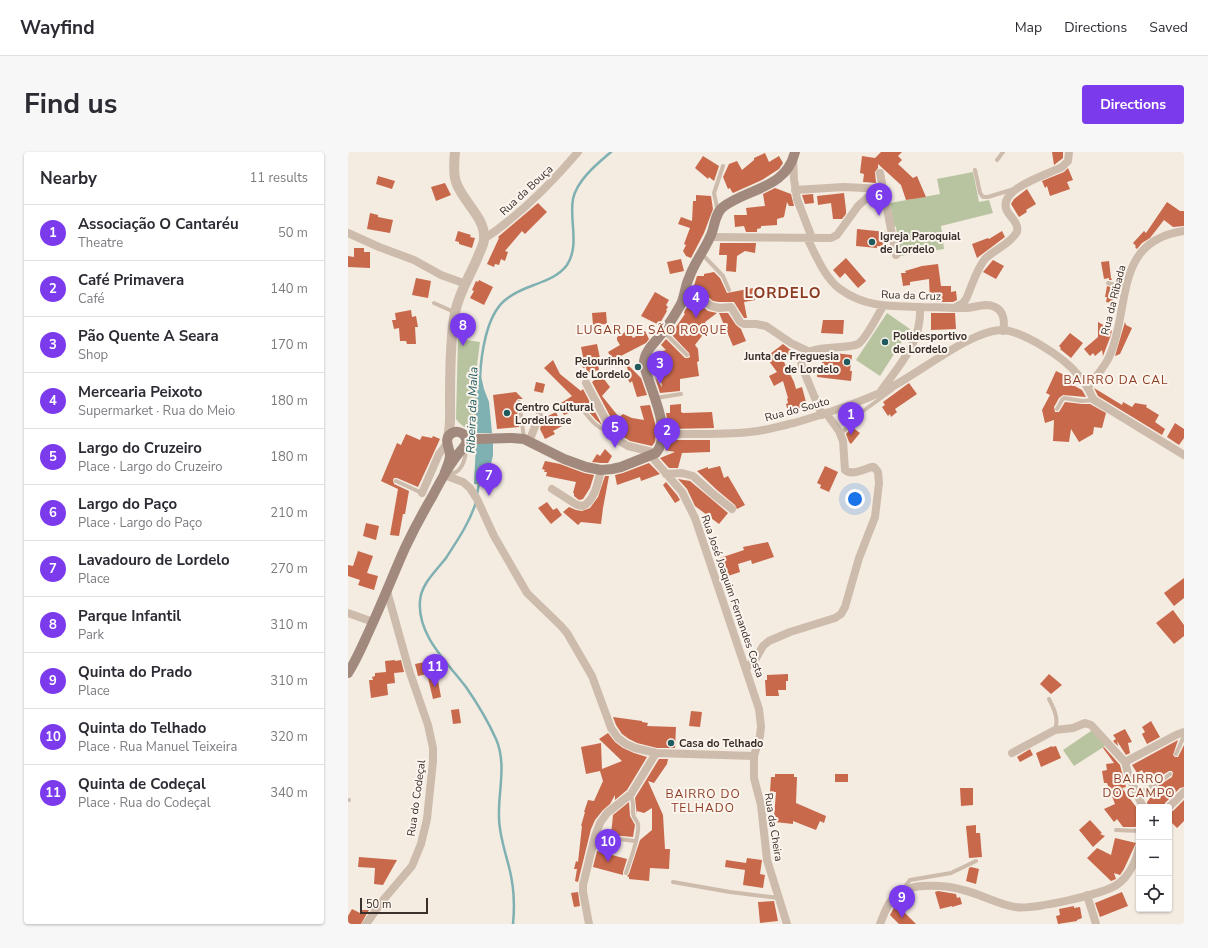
<!DOCTYPE html>
<meta charset="utf-8">
<style>
body{margin:0;font-family:"Nunito Sans",sans-serif;background:#f7f7f7;color:#2b2b33}
.controls{position:absolute;right:12px;bottom:12px;display:grid;overflow:hidden;border-radius:4px;box-shadow:0 1px 3px #0004}
.controls button{width:36px;height:36px;display:grid;place-items:center;padding:0;border:0;border-bottom:1px solid #e1e1e2;background:#fff;color:#2b2b33;font:20px sans-serif}
.scale{position:absolute;left:12px;bottom:10px;width:68px;box-sizing:border-box;padding-left:4px;border:2px solid #3b302b;border-top:0;font-size:11px;line-height:14px;white-space:nowrap;color:#3b302b;-webkit-text-stroke:3px #fbf5ee;paint-order:stroke}
.you{position:absolute;left:507px;top:347px;width:14px;height:14px;margin:-10px;border:3px solid #fff;border-radius:50%;background:#1a73e8;box-shadow:0 0 0 6px #1a73e833}
.badge{display:grid;place-items:center;width:26px;height:26px;border-radius:50%;background:#7c3aed;color:#fff;font-size:13px;font-weight:700}
.pin{position:absolute;translate:-50% -33px;filter:drop-shadow(0 1px 2px #0008)}
.pin::after{content:'';position:absolute;top:21px;width:14px;height:12px;background:inherit;clip-path:polygon(0 0,100% 0,50% 100%)}
.list{margin:0;padding:0;list-style:none}
h2{display:flex;justify-content:space-between;align-items:center;height:52px;margin:0;padding:0 16px;font-size:17px}
h2 small{font-size:13px;font-weight:400;color:#7c7c81}
.list li{display:grid;grid-template-columns:26px 1fr auto;gap:12px;align-items:center;box-sizing:border-box;height:56px;padding:0 16px;border-top:1px solid #e1e1e2}
.list b{display:block;font-size:15px;white-space:nowrap}
.list p{margin:0;font-size:13px;white-space:nowrap;color:#7c7c81}
.list em{font-size:13px;font-style:normal;color:#7c7c81}
.icon{flex:none;width:22px;height:22px;fill:none;stroke:currentColor;stroke-width:2;stroke-linecap:round;stroke-linejoin:round}
.map{position:relative;flex:none;width:836px;height:772px;overflow:hidden;border-radius:4px}
header{display:flex;align-items:center;gap:24px;box-sizing:border-box;height:56px;padding:0 20px;background:#fff;border-bottom:1px solid #e1e1e2}
header strong{font-size:19px}
nav{display:flex;gap:22px;margin-inline-start:auto;font-size:14px}
.intro{display:flex;align-items:center;justify-content:space-between;box-sizing:border-box;height:96px;padding:0 24px}
h1{margin:0;font-size:28px}
.button{padding:10px 18px;border-radius:4px;background:#7c3aed;color:#fff;font-size:14px;font-weight:700}
main{display:flex;gap:24px;padding:0 24px}
aside{flex:1;background:#fff;border-radius:4px;box-shadow:0 1px 3px #0004}
.map>svg:first-child{display:block}
.green{fill:#b8c4a0}
.water{fill:#7fb0b2}
.lines{fill:none;stroke-linecap:round;stroke-linejoin:round}
.stream{stroke:#7fb0b2;stroke-width:2.5}
.building{fill:#c8694b}
.service{stroke:#cdbbac;stroke-width:4}
.minor{stroke:#cdbbac;stroke-width:8}
.tertiary{stroke:#cdbbac;stroke-width:10}
.secondary{stroke:#a18a7d;stroke-width:10}
.poi-dot{fill:#1f5a5e;stroke:#fbf5ee;stroke-width:1.5}
.labels{text-anchor:middle;stroke-width:4;stroke-linejoin:round;paint-order:stroke}
.street-label{font-size:11px;fill:#3b302b;stroke:#fbf5ee}
.poi-label{font-size:11px;font-weight:bold;fill:#3b302b;stroke:#fbf5ee;text-anchor:start}
.neighbourhood-label{font-size:12px;letter-spacing:1px;fill:#8c3b22;stroke:#fbf5ee}
.water-label{font-size:12px;font-style:italic;fill:#1f5a5e;stroke:#fbf5ee}
.district-label{font-size:15px;font-weight:bold;letter-spacing:1px;fill:#8c3b22;stroke:#fbf5ee}
</style>
<header>
<strong>Wayfind</strong>
<nav><a>Map</a><a>Directions</a><a>Saved</a></nav>
</header>
<div class="intro"><h1>Find us</h1><a class="button">Directions</a></div>
<main>
<aside>
<h2>Nearby<small>11 results</small></h2>
<ul class="list">
<li><span class="badge">1</span><div><b>Associação O Cantaréu</b><p>Theatre</p></div><em>50 m</em></li>
<li><span class="badge">2</span><div><b>Café Primavera</b><p>Café</p></div><em>140 m</em></li>
<li><span class="badge">3</span><div><b>Pão Quente A Seara</b><p>Shop</p></div><em>170 m</em></li>
<li><span class="badge">4</span><div><b>Mercearia Peixoto</b><p>Supermarket · Rua do Meio</p></div><em>180 m</em></li>
<li><span class="badge">5</span><div><b>Largo do Cruzeiro</b><p>Place · Largo do Cruzeiro</p></div><em>180 m</em></li>
<li><span class="badge">6</span><div><b>Largo do Paço</b><p>Place · Largo do Paço</p></div><em>210 m</em></li>
<li><span class="badge">7</span><div><b>Lavadouro de Lordelo</b><p>Place</p></div><em>270 m</em></li>
<li><span class="badge">8</span><div><b>Parque Infantil</b><p>Park</p></div><em>310 m</em></li>
<li><span class="badge">9</span><div><b>Quinta do Prado</b><p>Place</p></div><em>310 m</em></li>
<li><span class="badge">10</span><div><b>Quinta do Telhado</b><p>Place · Rua Manuel Teixeira</p></div><em>320 m</em></li>
<li><span class="badge">11</span><div><b>Quinta de Codeçal</b><p>Place · Rua do Codeçal</p></div><em>340 m</em></li>
</ul>
</aside>
<div class="map">
<svg width="836" height="772" viewBox="0 0 836 772">
<rect width="100%" height="100%" fill="#f4ebe1"/>
<!-- green -->
<path class="green" d="M625,20L631,50L641,48L645,61L593,74L596,97L552,104L548,75L546,74L542,51L592,42L589,27Z
M539,161L562,177L532,224L508,208Z
M110,187L132,190L128,221V281L125,280L124,277C117,277 112,272 108,267Z
M746,577L757,594L726,614L715,598Z"/>
<!-- water -->
<path class="water" d="M128,221L133,224L136,237L141,250L144,281H128Z
M145,290V304L137,333L126,332L128,291Z"/>
<g class="lines">
<!-- stream -->
<path class="stream" d="M132,226C133,203 138,165 156,149C165,141 175,137 186,133C197,129 211,124 219,113C232,93 221,68 225,47C229,28 249,12 263,0
M129,343L131,331
M128,350C122,370 109,389 98,406C88,419 73,432 72,449C69,483 99,510 118,535C129,551 140,569 148,587C159,612 150,639 151,665C151,682 157,699 161,715C166,734 167,752 165,772"/>
</g>
<!-- building -->
<path class="building" d="M533,0H554L550,4L554,8L550,12L565,26L569,24L578,45L558,48L553,33L530,12V16L527,20L528,31L515,30L516,22L512,21L514,4L527,6Z
M704,0H715V6L706,13Z
M417,1L421,10L431,4L435,11L431,17L414,28L385,41L384,40L382,36L380,37L375,25L381,12L389,9L394,18L406,8V6Z
M355,4L371,14L366,29L361,25L360,27L347,16Z
M720,16L725,28L719,30L722,37L702,44L699,34L697,36L694,29L716,20Z
M30,24L47,29L44,37L28,32Z
M97,31L103,43L88,49L83,35Z
M427,36L443,42L446,54H441L439,50L436,65L429,67V73L413,74V76L409,77V80H398L396,74L387,75L386,63H399L398,56L417,54L415,42Z
M679,37L688,52L678,58L679,60L671,65L663,52L666,47Z
M496,41L498,58V62L494,67H485L483,51L470,53L469,44Z
M465,42L466,51L457,52L454,43Z
M348,43L363,44L365,57L356,81L343,106L338,104L335,99L338,93L336,92L342,76L330,72L333,65L344,69L345,49H348Z
M819,50L832,59H836V74L825,75L816,68L802,86L794,91L789,97L787,95L788,94L785,91L796,79L798,81Z
M190,51L199,60L177,82L174,79L157,99L160,100L157,109L153,107L151,113L147,112L146,115L139,112L151,86L150,85Z
M22,61L30,63V65L45,68L42,81L19,77Z
M509,77L538,80L540,95L529,94V96L508,94Z
M110,79L123,83L122,85L127,86L124,96L111,92V90L107,89Z
M654,79L657,85L629,106L624,92L640,86L641,87Z
M372,91H408L407,101L397,99L389,104L388,120L378,119L379,103H371Z
M6,96H16V100H22V116L0,115V104L6,105Z
M498,106L518,129L510,136L497,121L492,126L485,118Z
M333,107L336,119L322,122L319,110Z
M645,108L656,114L648,127L635,120Z
M761,109L763,126L764,128H761V126L756,127L753,110Z
M590,112L593,134H603V140L608,139L609,148L605,150H582L581,127L562,130V133L555,134L553,121H558L557,119L574,114Z
M366,120L372,126L379,141L405,136L407,148L396,150L399,166H396L386,150H371L365,149L354,140L345,137L349,124H356V122Z
M68,126L83,129L80,146L64,143Z
M131,128L145,135L136,153L122,146L126,139L124,138L128,129L130,130Z
M759,134L772,138L770,148L765,147L764,151L758,150L759,145H757Z
M307,140L321,148L318,153L320,155L318,158L319,159L311,173L293,164Z
M345,149L349,150L360,159L369,161L357,170L360,176L347,193L350,197L351,209L349,210L351,224L332,227V239L312,241L307,225L314,235L308,201L318,198L313,193L318,187L337,206H340L342,205L341,201L323,182L337,162L336,161L337,158Z
M63,158L64,165L68,164L70,175H67L68,192H59L58,189H52L51,176L46,177L44,168H48L47,161Z
M258,160L259,172L245,173L244,161Z
M371,161H380L388,173L393,177L398,189L385,194Z
M583,161H607L608,177L583,178Z
M475,168H496L495,182L473,181Z
M750,170L764,178L763,183L755,204L754,198L747,204L745,201L742,204L736,197L750,185Z
M777,170L778,173L784,176L772,202L767,204Z
M281,178L285,186L297,179L301,187L298,191L265,208L260,200L272,193L269,188V185Z
M722,181L735,191L723,206L712,197L713,196L711,194Z
M249,192L253,211L250,212L251,218L239,221L238,215L235,216L232,206L235,205L233,195Z
M435,192L444,199L435,208L446,230L448,237L454,235L459,254L440,260L438,252L440,251L439,247L440,246L435,229L426,234L421,224L429,220L418,205Z
M486,201L504,203L502,219H504L503,229L469,225L470,214H474L475,202Z
M205,208L212,222L233,239L235,237L254,273L248,268L233,251L229,252L230,257L216,263L210,253L224,244L196,216Z
M277,210L293,226L299,243L289,245L284,229L282,231L279,226L281,221Z
M708,219L725,227L723,232L734,238L738,245L715,243L711,246L706,255L707,260H711L717,250L734,252H742L758,261L754,276L746,275L745,282L731,290L723,277L721,290L705,289L706,268L697,271L694,258L702,243L698,241Z
M253,223L262,235L254,244L271,265L275,262L284,266L296,268L292,254L302,253L307,271L308,281L307,290L304,294L282,289L272,283L244,230Z
M188,230L197,232L195,241L186,239Z
M561,231L569,242L547,257L549,260L543,265L542,262L540,264L534,255L537,253L535,250Z
M746,236L774,253L775,250L784,255L787,251L799,253L798,255L811,263L807,270L817,277L814,283L750,244Z
M168,240L175,247H170L168,249L171,275L149,277L145,243Z
M333,252V260L335,261L364,260L366,276L321,277L318,261H322V253Z
M208,260L214,274L205,279L207,282L197,287L192,277L193,273L198,271L196,266Z
M827,271L836,277V286L831,293L819,285Z
M504,275L512,281L503,292L501,290L498,282Z
M58,282L72,288L74,284L84,286L85,284L92,287L70,335L49,326H46L45,328L46,332L61,339L57,362H55L51,384L42,383L50,337L33,329L49,291L53,293Z
M320,288H362V300L334,301L330,316H321L312,306L327,300L317,298Z
M257,297L264,304L260,311H253L244,310L249,302L252,304Z
M197,309L212,312L236,321L246,323L242,336L235,347L231,348L226,344V341H225L228,330L198,324L199,320H196L197,318L194,317Z
M301,311L312,322L293,329L292,325L269,333L267,323L275,321Z
M372,314L376,326L380,324L397,353L389,357L387,353L369,338L349,319L360,315V317Z
M477,314L490,320L481,340L472,336L473,333L469,331Z
M257,324H261L255,356L253,372L233,370L230,373L215,360L221,355L228,358L234,359L242,356L250,345Z
M330,327L342,329L380,361L371,372L347,354L339,337Z
M318,330L329,343L332,348L327,351L315,333Z
M199,350L205,358L209,356L214,363L203,372L190,356Z
M18,371L31,374L28,388L15,384Z
M420,390L426,405L404,412L403,408L390,412L392,420L377,425L372,406L396,398L395,395Z
M10,399L25,404L19,421L30,424L26,438L10,433L12,428L0,424V413L5,414Z
M836,426V446L826,454L816,441Z
M825,458L836,473V484L826,492L808,471Z
M47,508V509L53,508L56,520L46,521L47,531L39,532L40,543L23,546L21,528H25L24,525L27,524V521L38,520L37,509Z
M82,509L84,519L88,518L93,545L85,547L79,522L70,524L67,512Z
M440,522V529H438V538H430L431,544H418L417,528H419V523Z
M701,522L714,533L703,542L692,532Z
M111,557L113,571L105,572L103,558Z
M343,559L354,560L352,575L341,574Z
M265,565L294,569V570L300,571L299,574L328,575L327,596H309L289,591L281,587L274,582L268,573Z
M803,569L812,585L799,592L794,582L797,580L794,575Z
M777,577L784,590L780,591L782,601L778,603L769,589L770,594L765,589L768,587L765,583Z
M260,581L267,590L275,596L286,601L299,605L279,638L267,648V643L262,652L255,658L247,668L243,677L230,730L227,729L229,717H226L228,709L230,710L234,674H233L237,660H236L240,648L246,649L255,629L252,619L238,622L233,595L253,591L254,617L274,609L251,587Z
M830,588L825,603L827,605H830L836,593V635L832,636L817,651L816,655H800L799,650L806,641L805,637L824,625L825,621L824,619H821L802,631L798,621L796,622L794,618L789,621L784,613Z
M704,594V595L708,594L713,606L693,615L688,601Z
M756,595L772,613L778,635L774,636L791,659V672L787,675H775L769,667L766,670L756,657L767,652L759,631H756L754,619L759,618L758,612L766,611L755,596Z
M682,597L685,603L672,610L669,605Z
M311,607H320L319,612L306,631L300,629L315,663L317,697H322L321,717L302,716L301,729L281,727V725L279,724L281,722L292,688L304,678V656L296,661L289,659V663L287,646Z
M427,622H446V625H449L448,651L478,664L476,671L472,669L468,678L445,669V672L427,670L428,665H426L428,640H422L423,625H427Z
M487,622H500V630H487Z
M612,636H625V653L613,654Z
M836,648V669L829,676L821,668V660L825,659Z
M281,650L282,664L287,673L285,685L263,683L265,663Z
M742,668L754,681L752,682L757,684L745,695L731,678Z
M628,673V681H632L634,705L621,706L618,674Z
M767,686L788,691L776,717L772,723L766,721L768,727L763,729L739,706L749,696L763,703Z
M249,699L279,707L275,720V723L245,715Z
M11,705L49,708L35,733L26,732L27,716L10,715Z
M399,706L414,708L412,722L417,723L415,736L395,733L397,718L377,715L378,708L398,711Z
M623,715L631,717L628,732L618,729L621,716Z
M590,739L608,742L609,746L612,745L614,752L604,755V754L592,757L587,740Z
M230,740L232,754L226,755L223,741Z
M774,740L780,754L752,765L747,751Z
M426,749L430,769L412,771L410,750Z
M548,752L568,772H551L542,763Z
M726,754V756L732,755L734,766L729,768V769L710,772L708,764L712,763L711,757Z
M4,757L12,761L14,758H21L13,772H0V764Z"/>
<g class="lines">
<!-- service -->
<path class="service" d="M649,8L655,0
M627,18L632,41L635,45H640L666,37
M370,60L366,41L375,14
M354,102L375,124L381,138
M760,131L778,136
M86,151L106,160
M316,180L339,203
M308,246L333,242
M171,250L176,286
M232,254C241,265 248,278 263,279
M709,257L714,248L716,246L734,249L746,248
M493,282L511,262L544,238
M98,322C101,322 105,322 108,320C115,316 119,303 117,296
M48,329L74,341
M701,547C706,557 711,566 707,578
M828,602L836,584
M789,642L813,629L822,622
M0,648H1
M768,678L791,679
M248,682L262,686L287,689
M278,721C282,709 292,684 290,672C289,668 285,666 285,661C285,652 286,651 282,643
M325,730L382,740L431,746
M555,737L562,728L603,721L628,709"/>
<!-- minor -->
<path class="minor" d="M445,6L446,27L449,47L464,86
M532,21L548,103
M447,38L496,35L536,37
M0,81L31,95L66,108L93,123L118,132
M363,85L483,86L489,83L510,54L529,37
M459,86C468,103 476,125 492,137C518,156 543,154 574,155C588,155 602,156 617,156C627,156 637,150 647,155C656,159 657,170 655,179
M136,87C172,63 202,33 230,0
M337,141L351,145L363,154L371,156L383,155L392,170L396,172H408L418,174L443,191L462,200
M608,155L615,151L618,147C624,134 628,118 637,107C647,97 661,93 669,80C671,71 663,66 659,59C648,37 701,22 714,15L720,9L721,0
M238,231L268,287L280,294L308,301
M740,235C747,225 758,214 762,203C783,154 765,89 836,79
M533,239C552,212 574,190 572,155
M474,263L454,215C448,189 498,199 510,192C517,188 530,163 535,154
M314,282C343,282 373,283 402,280C417,279 431,274 446,271C477,262 508,252 538,238C568,224 621,179 653,178C674,178 717,206 730,223C734,226 737,231 739,235C742,239 743,244 746,248L836,303
M181,290L191,264
M303,304L334,340L347,366L411,557L413,574L412,584L406,604V626L413,653L419,708L439,772
M318,322L334,321L345,324L365,342L384,357
M96,323L115,330L122,336L129,347L146,384L179,441L213,474L219,481L244,524L263,576L270,586L278,592L287,596L308,601L406,604
M204,337L229,353L235,354C247,348 250,330 253,318
M74,341L91,302L99,292
M0,461L25,470
M398,516L407,508L415,494L421,489L442,480L487,466L493,462L497,455L511,406L527,365L531,331L530,320L526,315H524C515,317 505,324 497,318L495,289L491,279L478,261
M664,601L707,578L725,576L737,571L743,573L777,610L781,625L795,655
M777,610L828,583L836,580
M821,655L836,640
M739,743L748,772
M18,772L36,747L64,714L73,692L79,667L85,609V596L80,573L61,518L39,439
M241,772L235,740V733L247,684L252,671L259,661L283,642L308,601
M532,772C536,762 540,750 548,743C561,730 599,733 615,738C633,742 649,752 667,755C684,758 757,742 770,732C781,724 788,709 791,696"/>
<!-- tertiary -->
<path class="tertiary" d="M100,285C103,273 102,261 102,249C102,222 102,186 107,161C111,139 124,121 131,102C133,97 136,92 136,87C138,66 114,49 108,30C105,21 106,10 107,0"/>
<!-- secondary -->
<path class="secondary" d="M117,285L128,287L164,286L176,287L216,307L238,315L253,318L264,317L273,315L308,301C326,280 301,236 296,213C295,199 308,190 315,180C322,171 328,161 333,152C337,143 337,134 341,126C346,111 356,99 362,85C367,76 366,62 375,55C400,36 438,37 447,0
M0,521C9,507 15,492 22,477C34,451 45,423 57,396C65,379 74,362 84,345C93,328 102,311 115,296C126,284 107,273 100,285C97,291 102,297 102,303C102,310 98,316 96,323"/>
</g>
<!-- markers -->
<g class="poi-dot">
<circle cx="524" cy="90" r="4"/>
<circle cx="537" cy="190" r="4"/>
<circle cx="499" cy="210" r="4"/>
<circle cx="290" cy="215" r="4"/>
<circle cx="159" cy="261" r="4"/>
<circle cx="323" cy="591" r="4"/>
</g>
<g class="labels">
<!-- street labels -->
<g class="street-label">
<text transform="translate(178 38) rotate(-43)" y="4">Rua da Bouça</text>
<text transform="translate(563 143) rotate(2)" y="4">Rua da Cruz</text>
<text transform="translate(765 148) rotate(-76)" y="4">Rua da Ribada</text>
<text transform="translate(449 257) rotate(-15)" y="4">Rua do Souto</text>
<text transform="translate(385 444) rotate(71)" y="4">Rua José Joaquim Fernandes Costa</text>
<text transform="translate(68 646) rotate(-82)" y="4">Rua do Codeçal</text>
<text transform="translate(426 675) rotate(81)" y="4">Rua da Cheira</text>
</g>
<!-- poi labels -->
<g class="poi-label">
<text x="532" y="88">Igreja Paroquial<tspan x="532" dy="13">de Lordelo</tspan></text>
<text x="545" y="188">Polidesportivo<tspan x="545" dy="13">de Lordelo</tspan></text>
<text x="491" y="208" text-anchor="end">Junta de Freguesia<tspan x="491" dy="13">de Lordelo</tspan></text>
<text x="282" y="213" text-anchor="end">Pelourinho<tspan x="282" dy="13">de Lordelo</tspan></text>
<text x="167" y="259">Centro Cultural<tspan x="167" dy="13">Lordelense</tspan></text>
<text x="331" y="595">Casa do Telhado</text>
</g>
<!-- neighbourhood labels -->
<g class="neighbourhood-label">
<text x="304" y="182">LUGAR DE SÃO ROQUE</text>
<text x="768" y="232">BAIRRO DA CAL</text>
<text x="791" y="631">BAIRRO<tspan x="791" dy="14">DO CAMPO</tspan></text>
<text x="355" y="646">BAIRRO DO<tspan x="355" dy="14">TELHADO</tspan></text>
</g>
<!-- water labels -->
<g class="water-label">
<text transform="translate(124 258) rotate(-88)" y="4">Ribeira da Maíla</text>
</g>
<!-- district labels -->
<g class="district-label">
<text x="435" y="146">LORDELO</text>
</g>
</g>
</svg>
<div class="controls">
<button>+</button>
<button>−</button>
<button><svg class="icon" aria-label="locate" viewBox="0 0 24 24"><circle cx="12" cy="12" r="6"/><path d="M12 2v4M12 18v4M2 12h4M18 12h4"/></svg></button>
</div>
<div class="scale">50 m</div>
<div class="you"></div>
<div class="pin badge" style="left:503px;top:283px">1</div>
<div class="pin badge" style="left:319px;top:299px">2</div>
<div class="pin badge" style="left:312px;top:232px">3</div>
<div class="pin badge" style="left:348px;top:166px">4</div>
<div class="pin badge" style="left:267px;top:296px">5</div>
<div class="pin badge" style="left:531px;top:64px">6</div>
<div class="pin badge" style="left:141px;top:344px">7</div>
<div class="pin badge" style="left:115px;top:194px">8</div>
<div class="pin badge" style="left:554px;top:766px">9</div>
<div class="pin badge" style="left:260px;top:710px">10</div>
<div class="pin badge" style="left:87px;top:535px">11</div>
</div>
</main>
